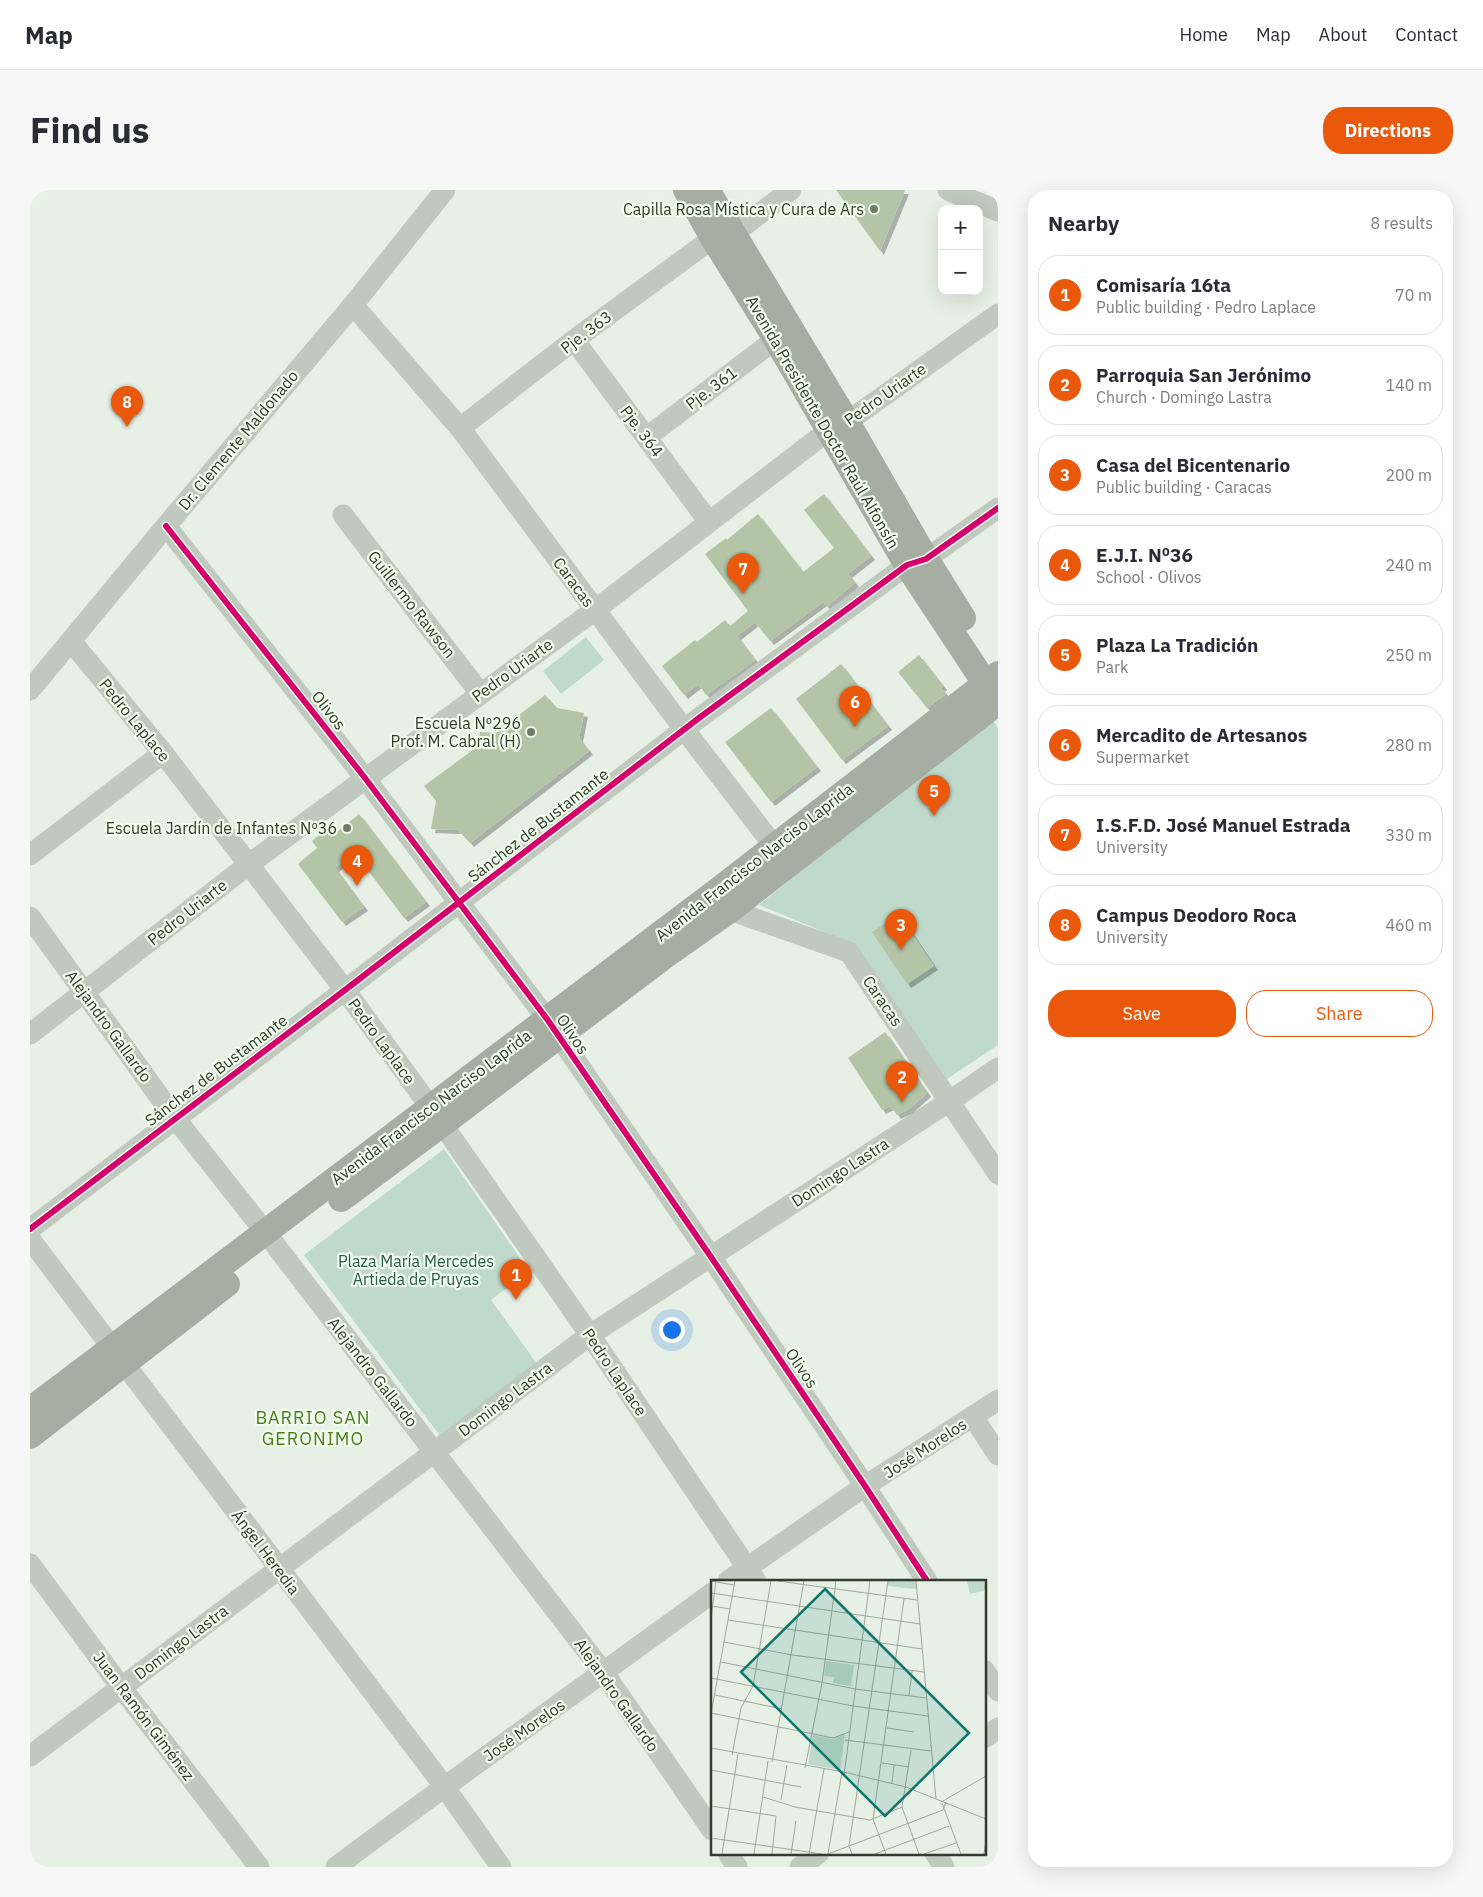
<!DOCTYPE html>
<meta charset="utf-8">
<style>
body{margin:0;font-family:"IBM Plex Sans",sans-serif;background:#f7f7f7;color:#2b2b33}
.controls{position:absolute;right:15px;top:15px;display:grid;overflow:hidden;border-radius:10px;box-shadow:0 5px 20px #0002}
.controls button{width:45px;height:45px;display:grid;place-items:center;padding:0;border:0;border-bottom:1px solid #e1e1e2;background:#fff;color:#2b2b33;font:25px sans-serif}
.you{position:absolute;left:641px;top:1139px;width:18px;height:18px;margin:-12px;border:4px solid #fff;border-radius:50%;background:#1a73e8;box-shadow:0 0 0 8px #1a73e833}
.badge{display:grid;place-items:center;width:32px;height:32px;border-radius:50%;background:#ea580c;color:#fff;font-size:16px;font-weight:700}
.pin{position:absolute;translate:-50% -41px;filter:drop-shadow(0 1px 2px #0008)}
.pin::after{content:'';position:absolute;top:26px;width:18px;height:15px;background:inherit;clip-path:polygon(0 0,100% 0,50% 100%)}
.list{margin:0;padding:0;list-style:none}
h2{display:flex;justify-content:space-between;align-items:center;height:65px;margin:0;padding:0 20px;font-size:21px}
h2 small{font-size:16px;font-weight:400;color:#7c7c81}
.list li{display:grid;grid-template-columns:32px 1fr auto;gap:15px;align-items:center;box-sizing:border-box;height:80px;margin:0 10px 10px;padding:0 10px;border:1px solid #e1e1e2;border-radius:20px}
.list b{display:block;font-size:19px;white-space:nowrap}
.list p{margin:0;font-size:16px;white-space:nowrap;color:#7c7c81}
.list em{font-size:16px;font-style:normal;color:#7c7c81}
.actions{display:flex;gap:10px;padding:15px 20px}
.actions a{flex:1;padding:11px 0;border:1px solid #ea580c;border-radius:20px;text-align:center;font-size:18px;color:#ea580c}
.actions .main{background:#ea580c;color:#fff}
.map{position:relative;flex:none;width:968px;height:1677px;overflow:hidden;border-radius:20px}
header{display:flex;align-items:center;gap:30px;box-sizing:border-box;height:70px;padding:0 25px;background:#fff;border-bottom:1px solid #e1e1e2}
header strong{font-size:24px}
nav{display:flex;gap:28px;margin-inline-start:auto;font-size:18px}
.intro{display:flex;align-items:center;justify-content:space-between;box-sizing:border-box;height:120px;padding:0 30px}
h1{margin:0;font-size:35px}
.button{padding:12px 22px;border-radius:20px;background:#ea580c;color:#fff;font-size:18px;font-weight:700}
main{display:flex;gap:30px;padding:0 30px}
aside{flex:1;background:#fff;border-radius:20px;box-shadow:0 5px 20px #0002}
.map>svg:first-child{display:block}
.park{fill:#bfd9cb}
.building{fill:#b3c5a6;filter:url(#shadow)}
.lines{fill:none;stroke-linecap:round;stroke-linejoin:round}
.minor{stroke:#c0c9bd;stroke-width:21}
.major{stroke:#a6aea2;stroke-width:26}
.cycleway-casing{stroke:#f0fced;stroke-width:9}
.cycleway{stroke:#d6006c;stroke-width:6}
.poi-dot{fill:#717b6b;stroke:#f0fced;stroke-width:2}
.labels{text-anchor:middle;stroke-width:4.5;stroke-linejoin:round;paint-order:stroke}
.poi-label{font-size:16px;fill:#313c2a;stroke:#f0fced;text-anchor:end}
.street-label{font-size:16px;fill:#313c2a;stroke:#f0fced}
.park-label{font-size:16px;fill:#2c5c4a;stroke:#f0fced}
.neighbourhood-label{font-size:18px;letter-spacing:1px;fill:#4c7e1b;stroke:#f0fced}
.inset-road{fill:none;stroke:#9ea89a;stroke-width:1}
.view{fill:#0f766e;fill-opacity:0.15;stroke:#0f766e;stroke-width:2.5}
.inset-edge{fill:none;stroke:#313c2a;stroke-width:2.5}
</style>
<header>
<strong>Map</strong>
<nav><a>Home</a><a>Map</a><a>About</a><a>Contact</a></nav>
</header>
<div class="intro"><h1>Find us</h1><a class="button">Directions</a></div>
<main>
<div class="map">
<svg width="968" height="1677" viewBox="0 0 968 1677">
<defs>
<filter id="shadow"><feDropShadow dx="4" dy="4" stdDeviation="0" flood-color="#0004"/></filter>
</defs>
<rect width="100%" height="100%" fill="#e7f0e5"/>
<!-- park -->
<path class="park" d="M556,447L574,470L531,504L513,481Z
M962,529L968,538V855L917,889L823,754L729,715Z
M414,959L499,1081L461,1110L508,1175L411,1247L274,1065Z"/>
<!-- building -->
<path class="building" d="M806,0H875L850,61Z
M794,304L841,366L818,384L825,393L797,416L793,412L740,451L725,432L707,446L725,470L676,505L668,494L654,505L632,476L665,450L667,452L695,430L700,436L718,421L675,364L696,348L697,350L728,324L773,382L804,358L774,320Z
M889,465L913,496L911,498L916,504L897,518L868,482Z
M811,474L858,536L812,570L766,509Z
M515,505L527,518L554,523L549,548L559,561L440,653L428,640L401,639L406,611L394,596L447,557L450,542L466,543Z
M741,518L787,577L741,612L695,552Z
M329,624L396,712L374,728L324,662L305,678L334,717L312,732L268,674L287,658L282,651L302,634L308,641Z
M869,724L904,776L877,794L842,742Z
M855,842L897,903L879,919L867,925L860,916L852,920L818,868Z"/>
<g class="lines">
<!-- minor -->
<path class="minor" d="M918,0L968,21
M323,115L430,238L654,539L754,669
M544,150L679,332
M430,238L544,150L683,48L703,44L761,0
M617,247L746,149
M313,325L450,503
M136,336L335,588L517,829L681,1067L835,1296L897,1391
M41,451L133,563L315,800L401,918L560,1145L726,1391
M0,500L136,336L323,115L415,0
M0,665L133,563
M693,710L700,720L819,762L968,984
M0,727L145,928L236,1043L574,1483L682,1640
M0,844L218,675L565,420L799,240L817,232L968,124
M0,1039L315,800L669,528L877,375L896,369L968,318
M0,1049L414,1596L471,1677
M943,1227L968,1265
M0,1374L91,1497L229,1677
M698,1391L835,1296L968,1210
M954,1480L968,1501
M954,1548L968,1538
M0,1566L560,1145L920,911L968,878
M698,1663L707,1677
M905,1663L914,1677
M306,1677C430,1584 557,1495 682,1403
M770,1677L789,1663"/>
<!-- major -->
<path class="major" d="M656,0L683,48L746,149L877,375L965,508
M677,0L817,232L896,369L933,428
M311,1009L412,934L632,768L700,720L968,512
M0,1220L687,701L968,484
M0,1246L197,1094"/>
<defs>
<path id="cycleway" d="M136,336L335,588L517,829L681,1067L835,1296L897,1391
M0,1039L315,800L669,528L877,375L896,369L968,318"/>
</defs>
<!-- cycleway casing -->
<use href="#cycleway" class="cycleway-casing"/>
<!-- cycleway -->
<use href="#cycleway" class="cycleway"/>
</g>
<!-- markers -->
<g class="poi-dot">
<circle cx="844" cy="19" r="5"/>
<circle cx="501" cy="542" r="5"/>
<circle cx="317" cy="638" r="5"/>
</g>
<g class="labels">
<!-- poi labels -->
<g class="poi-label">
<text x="834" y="25">Capilla Rosa Mística y Cura de Ars</text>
<text x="491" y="539">Escuela Nº296<tspan x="491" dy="18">Prof. M. Cabral (H)</tspan></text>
<text x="307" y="644">Escuela Jardín de Infantes Nº36</text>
</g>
<!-- street labels -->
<g class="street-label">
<text transform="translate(556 142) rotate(-37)" y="6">Pje. 363</text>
<text transform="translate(681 198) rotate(-37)" y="6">Pje. 361</text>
<text transform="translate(855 204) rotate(-35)" y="6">Pedro Uriarte</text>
<text transform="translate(793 232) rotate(60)" y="6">Avenida Presidente Doctor Raúl Alfonsín</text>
<text transform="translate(612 241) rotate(53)" y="6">Pje. 364</text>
<text transform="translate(208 250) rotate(-50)" y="6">Dr. Clemente Maldonado</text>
<text transform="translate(544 392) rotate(54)" y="6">Caracas</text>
<text transform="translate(382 414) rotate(52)" y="6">Guillermo Rawson</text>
<text transform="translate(482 480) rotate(-36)" y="6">Pedro Uriarte</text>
<text transform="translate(299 520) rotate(52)" y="6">Olivos</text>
<text transform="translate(105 530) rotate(51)" y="6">Pedro Laplace</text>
<text transform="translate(508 635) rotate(-38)" y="6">Sánchez de Bustamante</text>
<text transform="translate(724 672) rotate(-38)" y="6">Avenida Francisco Narciso Laprida</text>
<text transform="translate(157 722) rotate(-38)" y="6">Pedro Uriarte</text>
<text transform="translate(853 811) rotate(56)" y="6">Caracas</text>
<text transform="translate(79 836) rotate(54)" y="6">Alejandro Gallardo</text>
<text transform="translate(543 844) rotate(56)" y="6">Olivos</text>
<text transform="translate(352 851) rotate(54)" y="6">Pedro Laplace</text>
<text transform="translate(186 880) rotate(-37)" y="6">Sánchez de Bustamante</text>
<text transform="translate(401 917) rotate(-37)" y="6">Avenida Francisco Narciso Laprida</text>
<text transform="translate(810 982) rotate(-33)" y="6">Domingo Lastra</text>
<text transform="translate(772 1178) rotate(56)" y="6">Olivos</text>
<text transform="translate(343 1182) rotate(52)" y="6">Alejandro Gallardo</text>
<text transform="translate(585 1182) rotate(56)" y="6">Pedro Laplace</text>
<text transform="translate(475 1209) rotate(-37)" y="6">Domingo Lastra</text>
<text transform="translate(895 1258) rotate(-33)" y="6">José Morelos</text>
<text transform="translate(236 1362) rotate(53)" y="6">Ángel Heredia</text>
<text transform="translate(151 1452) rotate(-37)" y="6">Domingo Lastra</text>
<text transform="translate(587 1505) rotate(55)" y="6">Alejandro Gallardo</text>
<text transform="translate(114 1526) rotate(53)" y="6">Juan Ramón Giménez</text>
<text transform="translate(494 1540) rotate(-35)" y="6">José Morelos</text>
</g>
<!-- park labels -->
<g class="park-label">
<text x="386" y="1077">Plaza María Mercedes<tspan x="386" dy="18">Artieda de Pruyas</tspan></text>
</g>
<!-- neighbourhood labels -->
<g class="neighbourhood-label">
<text x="283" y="1234">BARRIO SAN<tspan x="283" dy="21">GERONIMO</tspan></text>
</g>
</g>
<!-- overview -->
<g transform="translate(681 1390)">
<rect width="275" height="275" fill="#e7f0e5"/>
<path d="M177,1H205V9L176,6ZM256,1H273L275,10L259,14ZM115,81L143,85L140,106L122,103L123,97L113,96ZM134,154L129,190L97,184L102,155L122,159Z" fill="#bfd9cb"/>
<path class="inset-road" d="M0,1L23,5M67,1L206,20M205,1L225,219M0,13L209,44M1,26L19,29M0,38L5,1M17,40L211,69M13,62L81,75L213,92M10,82L144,109L215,118M0,98L142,126L217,136M4,115L71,129M198,116L201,91M0,133L122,158L138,152M0,134L24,1M176,148L203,152M134,160L220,171M0,168L133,192L195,207L275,239M200,170L191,227L208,274M21,175L30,128L42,106L60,1M61,182L93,1M171,183L198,187M94,188L111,103L125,1M0,190L90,207M133,195L159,1M181,204L183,185M52,217L84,227L159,240L191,227M70,220L76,185M232,221L275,196M231,223L250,274M0,226L65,236L61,274M0,258L111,274M11,274L27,174M43,274L57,181M80,274L85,241M98,274L113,189M117,274L232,230L235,222M117,274L131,192M141,274L138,266L177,1M164,274L238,246M175,274L162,239L193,19M213,274L245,263M273,274L275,259"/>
<path class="view" d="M114,9L258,153L174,236L30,92Z"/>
<rect width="275" height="275" class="inset-edge"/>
</g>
</svg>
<div class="controls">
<button>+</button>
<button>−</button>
</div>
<div class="you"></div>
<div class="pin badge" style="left:486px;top:1110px">1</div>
<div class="pin badge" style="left:872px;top:912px">2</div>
<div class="pin badge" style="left:871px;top:760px">3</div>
<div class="pin badge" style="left:327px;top:696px">4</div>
<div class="pin badge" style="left:904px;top:626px">5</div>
<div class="pin badge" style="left:825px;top:537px">6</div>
<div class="pin badge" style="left:713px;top:404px">7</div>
<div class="pin badge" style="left:97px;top:237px">8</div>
</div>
<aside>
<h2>Nearby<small>8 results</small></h2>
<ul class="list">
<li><span class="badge">1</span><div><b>Comisaría 16ta</b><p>Public building · Pedro Laplace</p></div><em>70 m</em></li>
<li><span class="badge">2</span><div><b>Parroquia San Jerónimo</b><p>Church · Domingo Lastra</p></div><em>140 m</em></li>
<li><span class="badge">3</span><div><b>Casa del Bicentenario</b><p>Public building · Caracas</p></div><em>200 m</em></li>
<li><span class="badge">4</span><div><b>E.J.I. Nº36</b><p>School · Olivos</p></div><em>240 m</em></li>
<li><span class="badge">5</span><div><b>Plaza La Tradición</b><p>Park</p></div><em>250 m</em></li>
<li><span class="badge">6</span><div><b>Mercadito de Artesanos</b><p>Supermarket</p></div><em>280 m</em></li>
<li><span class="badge">7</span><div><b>I.S.F.D. José Manuel Estrada</b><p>University</p></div><em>330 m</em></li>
<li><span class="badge">8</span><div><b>Campus Deodoro Roca</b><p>University</p></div><em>460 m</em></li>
</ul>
<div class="actions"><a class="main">Save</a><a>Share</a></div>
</aside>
</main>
